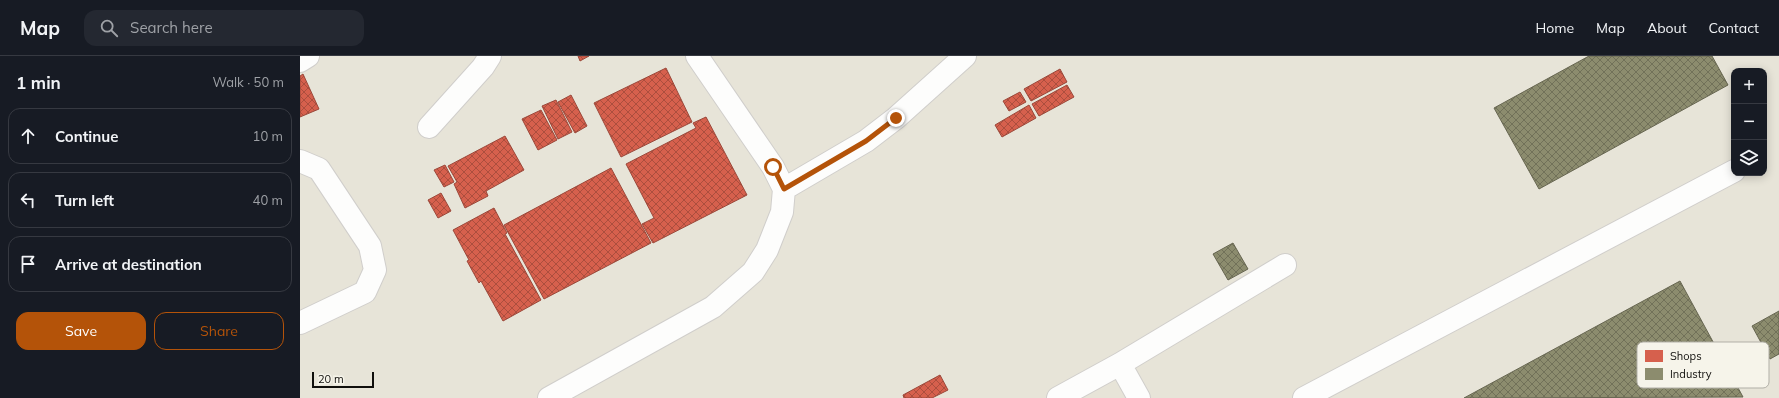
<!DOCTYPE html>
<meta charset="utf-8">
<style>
body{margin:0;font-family:Mulish,sans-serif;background:#242831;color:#f1f3f6}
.controls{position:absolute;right:12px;top:12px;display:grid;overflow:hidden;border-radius:8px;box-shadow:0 2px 10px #0003}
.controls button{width:36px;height:36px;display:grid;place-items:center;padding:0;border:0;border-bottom:1px solid #363941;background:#171b24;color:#f1f3f6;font:20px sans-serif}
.scale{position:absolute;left:12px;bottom:10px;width:62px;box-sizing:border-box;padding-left:4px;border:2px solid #100f0c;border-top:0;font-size:11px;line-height:14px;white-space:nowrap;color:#100f0c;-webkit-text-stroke:3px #f6f4ea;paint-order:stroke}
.stop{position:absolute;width:12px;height:12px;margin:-9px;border:3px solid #b45309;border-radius:50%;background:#fff}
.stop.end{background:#b45309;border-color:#fff;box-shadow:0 1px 4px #0008}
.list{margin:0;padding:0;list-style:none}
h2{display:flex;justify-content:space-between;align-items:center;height:52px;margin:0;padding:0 16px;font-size:17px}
h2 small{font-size:13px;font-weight:400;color:#9ea1a6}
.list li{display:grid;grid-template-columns:26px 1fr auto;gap:12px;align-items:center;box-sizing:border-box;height:56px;margin:0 8px 8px;padding:0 8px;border:1px solid #363941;border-radius:12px}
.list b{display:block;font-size:15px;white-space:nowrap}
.list em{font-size:13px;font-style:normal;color:#9ea1a6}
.actions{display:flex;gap:8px;padding:12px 16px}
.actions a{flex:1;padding:9px 0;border:1px solid #b45309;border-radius:12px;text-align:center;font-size:14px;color:#b45309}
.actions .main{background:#b45309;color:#fff}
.icon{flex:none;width:22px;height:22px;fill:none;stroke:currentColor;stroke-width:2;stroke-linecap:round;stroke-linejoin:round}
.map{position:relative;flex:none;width:1479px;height:342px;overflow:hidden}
header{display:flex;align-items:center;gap:24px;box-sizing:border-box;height:56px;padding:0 20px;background:#171b24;border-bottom:1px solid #363941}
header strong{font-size:19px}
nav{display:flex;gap:22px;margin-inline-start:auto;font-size:14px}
.search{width:280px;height:36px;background:#242831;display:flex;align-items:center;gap:10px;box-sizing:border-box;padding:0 14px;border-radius:12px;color:#9ea1a6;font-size:15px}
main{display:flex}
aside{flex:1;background:#171b24}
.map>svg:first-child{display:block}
.built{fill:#e7e4d8;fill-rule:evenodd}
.shops{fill:url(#shops-cross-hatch);stroke:#9b483a}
.industry{fill:url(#industry-cross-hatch);stroke:#676651}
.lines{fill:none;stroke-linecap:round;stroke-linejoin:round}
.minor-casing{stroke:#d0cecb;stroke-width:24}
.minor{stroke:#fdfdfc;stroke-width:22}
.route{stroke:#b45309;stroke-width:5}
.key{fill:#f6f4ea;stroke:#b1afa7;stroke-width:1}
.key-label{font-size:11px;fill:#100f0c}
</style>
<header>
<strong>Map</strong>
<div class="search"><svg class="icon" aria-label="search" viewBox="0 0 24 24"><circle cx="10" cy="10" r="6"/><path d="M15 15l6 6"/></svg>Search here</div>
<nav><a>Home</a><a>Map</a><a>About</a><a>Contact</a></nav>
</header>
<main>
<aside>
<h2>1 min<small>Walk · 50 m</small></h2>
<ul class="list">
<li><svg class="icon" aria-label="ahead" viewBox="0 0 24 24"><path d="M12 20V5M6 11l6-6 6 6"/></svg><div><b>Continue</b></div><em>10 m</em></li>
<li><svg class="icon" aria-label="left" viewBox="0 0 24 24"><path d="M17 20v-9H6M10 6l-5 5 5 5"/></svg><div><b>Turn left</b></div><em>40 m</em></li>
<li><svg class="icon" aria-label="arrive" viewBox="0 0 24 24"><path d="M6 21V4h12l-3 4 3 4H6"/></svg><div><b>Arrive at destination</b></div></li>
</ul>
<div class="actions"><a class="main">Save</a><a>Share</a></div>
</aside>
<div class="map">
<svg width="1479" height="342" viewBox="0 0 1479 342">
<defs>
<pattern id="shops-cross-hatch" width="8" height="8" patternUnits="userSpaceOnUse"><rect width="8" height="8" fill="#d6604d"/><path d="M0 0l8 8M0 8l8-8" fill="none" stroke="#ac4e3e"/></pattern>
<pattern id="industry-cross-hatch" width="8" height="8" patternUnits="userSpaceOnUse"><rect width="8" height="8" fill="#8c8c6e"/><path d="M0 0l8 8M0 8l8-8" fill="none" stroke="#717159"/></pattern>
</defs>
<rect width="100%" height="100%" fill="#f3f2ed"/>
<!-- built -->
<path class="built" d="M0,0H1479V342H0ZM1434,15H1464V117H1434Z"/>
<!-- shops -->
<path class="shops" d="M278,0H289L280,5Z
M366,12L392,66L321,101L294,47Z
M760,13L767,26L731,45L724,33Z
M3,18L19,53L0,61V20Z
M767,29L774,41L739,60L732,48Z
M720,36L726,46L709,55L703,45Z
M271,39L287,70L275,77L258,46Z
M256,44L272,76L258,83L242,50Z
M729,49L736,62L702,81L695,69Z
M241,54L257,84L238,94L222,63Z
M406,61L447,139L353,187L342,168L354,162L326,108L396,72L393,67Z
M205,80L224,114L186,135L188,140L165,152L154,128L157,126L148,110Z
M145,109L154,126L144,131L134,114Z
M311,112L351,187L244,243L204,169Z
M141,137L151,155L138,162L128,144Z
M194,152L207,177L205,178L241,244L203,265L181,225L179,227L167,205L169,204L153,174Z
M640,319L648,334L632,342H604L603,339Z"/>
<!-- industry -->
<path class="industry" d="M1289,0H1412L1428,29L1239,133L1194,52Z
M933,187L948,213L928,224L913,198Z
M1380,225L1443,341L1164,342Z
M1479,255V298L1470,303L1452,270Z"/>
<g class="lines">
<defs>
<path id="minor" d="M0,5L8,0
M129,71L183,11L190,0
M0,105L19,113L70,190L75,214L65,236L0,267
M484,133L566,85L596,62L665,0
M820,308L839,342
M249,342L413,251L453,216L467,194L482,156L484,133L473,111L397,0
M758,342L820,308L985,209
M1004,342L1434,115"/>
</defs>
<!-- minor casing -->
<use href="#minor" class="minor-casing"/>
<!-- minor -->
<use href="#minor" class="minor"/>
</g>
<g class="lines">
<!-- route -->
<path class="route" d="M473,111L484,133L566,85L596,62"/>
</g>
<!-- legend -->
<rect x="1337" y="286" width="132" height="46" rx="6" class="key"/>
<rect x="1345" y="294" width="18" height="12" fill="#d6604d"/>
<rect x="1345" y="312" width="18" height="12" fill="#8c8c6e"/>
<g class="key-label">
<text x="1370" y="304">Shops</text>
<text x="1370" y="322">Industry</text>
</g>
</svg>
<div class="controls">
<button>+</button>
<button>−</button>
<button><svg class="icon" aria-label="layers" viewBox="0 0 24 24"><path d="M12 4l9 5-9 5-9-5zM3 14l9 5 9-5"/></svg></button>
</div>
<div class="scale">20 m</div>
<div class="stop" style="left:473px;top:111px"></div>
<div class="stop end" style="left:596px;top:62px"></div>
</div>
</main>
